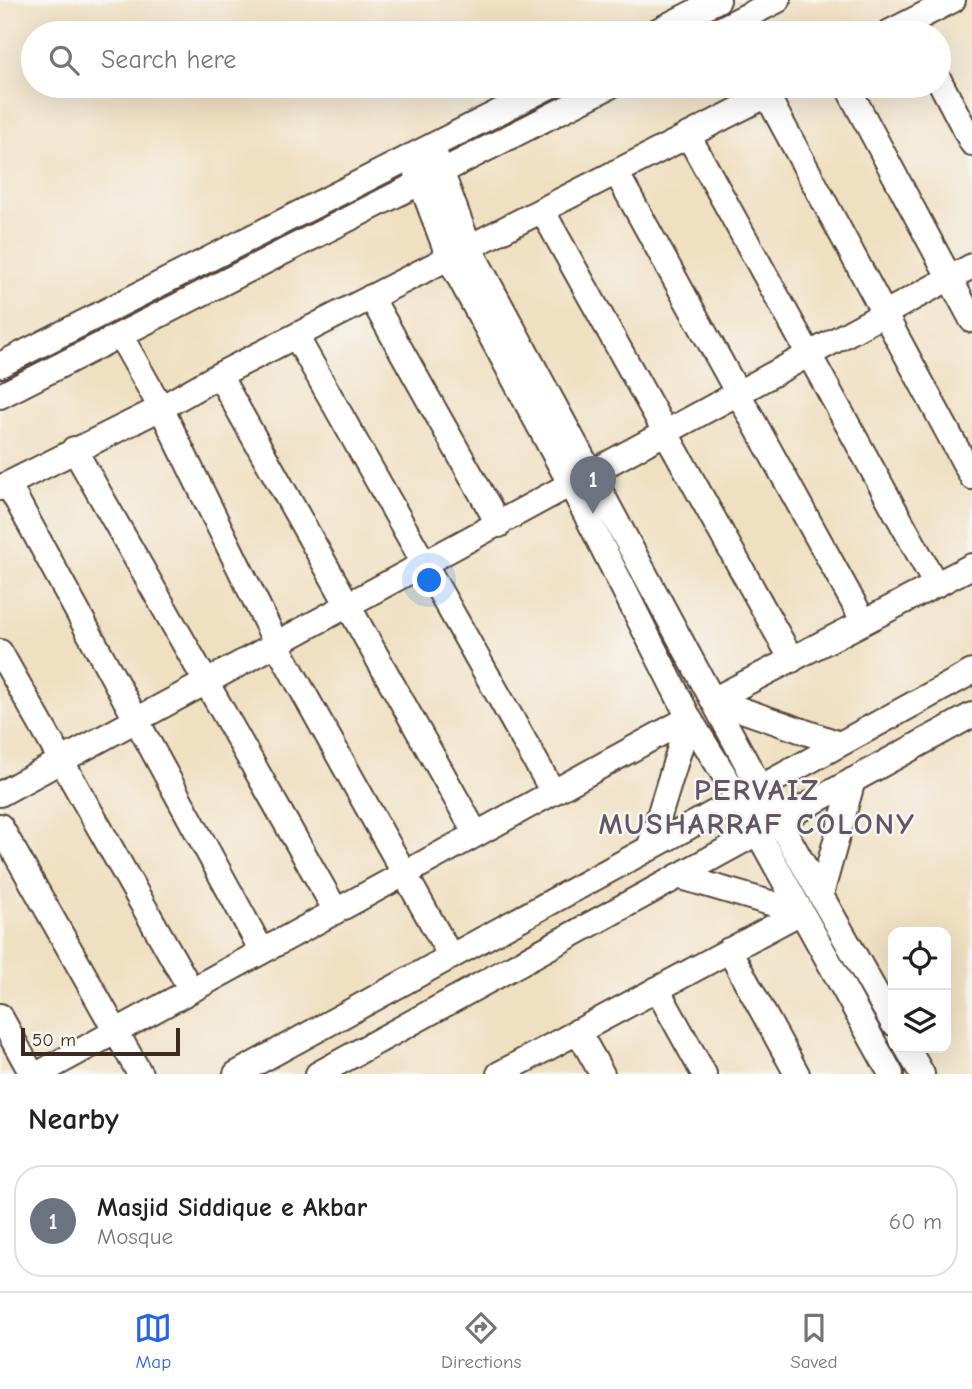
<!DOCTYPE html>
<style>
body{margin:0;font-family:"Comic Neue",sans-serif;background:#f2f2f2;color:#202124}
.controls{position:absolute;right:21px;bottom:21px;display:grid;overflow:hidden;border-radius:14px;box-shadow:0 7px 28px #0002}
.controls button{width:63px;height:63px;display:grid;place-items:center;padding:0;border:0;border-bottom:2px solid #e0e0e0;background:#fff;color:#202124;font:35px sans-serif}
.scale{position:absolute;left:21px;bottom:18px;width:159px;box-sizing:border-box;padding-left:7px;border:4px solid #3b2a1e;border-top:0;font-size:19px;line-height:24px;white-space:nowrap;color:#3b2a1e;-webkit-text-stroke:5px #f6f6f2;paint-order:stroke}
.you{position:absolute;left:430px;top:581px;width:24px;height:24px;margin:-18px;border:5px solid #fff;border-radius:50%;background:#1a73e8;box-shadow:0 0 0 10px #1a73e833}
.badge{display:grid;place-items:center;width:46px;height:46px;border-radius:50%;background:#2563eb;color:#fff;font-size:23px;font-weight:700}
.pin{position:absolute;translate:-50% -58px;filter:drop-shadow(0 2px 4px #0008)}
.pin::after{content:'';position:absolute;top:37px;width:24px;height:21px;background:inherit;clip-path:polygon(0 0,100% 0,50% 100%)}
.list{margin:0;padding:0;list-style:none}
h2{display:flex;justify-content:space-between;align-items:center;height:91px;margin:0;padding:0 28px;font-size:30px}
h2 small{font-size:23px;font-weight:400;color:#757577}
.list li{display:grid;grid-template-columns:46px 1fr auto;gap:21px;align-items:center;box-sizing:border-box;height:112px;margin:0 14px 14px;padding:0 14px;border:2px solid #e0e0e0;border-radius:28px}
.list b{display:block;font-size:26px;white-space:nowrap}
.list p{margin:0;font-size:23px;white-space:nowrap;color:#757577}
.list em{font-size:23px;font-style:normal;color:#757577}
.icon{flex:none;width:38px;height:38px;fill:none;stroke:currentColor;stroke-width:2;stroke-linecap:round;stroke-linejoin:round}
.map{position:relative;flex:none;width:972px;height:1074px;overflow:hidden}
.search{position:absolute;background:#fff;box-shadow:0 7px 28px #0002;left:21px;right:21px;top:21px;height:77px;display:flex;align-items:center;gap:18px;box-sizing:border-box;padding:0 24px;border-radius:38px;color:#757577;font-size:26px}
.sheet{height:217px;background:#fff}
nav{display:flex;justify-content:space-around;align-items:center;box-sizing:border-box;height:98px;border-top:2px solid #e0e0e0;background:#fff;font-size:19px;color:#757577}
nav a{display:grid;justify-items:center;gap:4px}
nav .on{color:#2563eb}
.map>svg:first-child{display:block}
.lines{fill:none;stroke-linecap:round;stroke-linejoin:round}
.minor-casing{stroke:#564537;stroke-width:28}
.minor{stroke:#fff;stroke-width:24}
.labels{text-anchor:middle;stroke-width:5;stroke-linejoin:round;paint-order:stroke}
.district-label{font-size:30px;font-weight:bold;letter-spacing:2px;fill:#635466;stroke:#f6f6f2}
</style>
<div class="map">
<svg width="972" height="1074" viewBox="0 0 972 1074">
<rect width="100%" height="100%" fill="#f6f6f2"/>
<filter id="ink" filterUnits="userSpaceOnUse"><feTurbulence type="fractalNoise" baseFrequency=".0143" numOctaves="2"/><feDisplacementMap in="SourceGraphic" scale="14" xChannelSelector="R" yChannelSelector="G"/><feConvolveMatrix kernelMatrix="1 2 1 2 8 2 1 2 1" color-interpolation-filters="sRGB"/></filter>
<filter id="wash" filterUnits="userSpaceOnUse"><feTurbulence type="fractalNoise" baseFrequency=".00686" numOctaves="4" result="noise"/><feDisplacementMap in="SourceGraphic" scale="28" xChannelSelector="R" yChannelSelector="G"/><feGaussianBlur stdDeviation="1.57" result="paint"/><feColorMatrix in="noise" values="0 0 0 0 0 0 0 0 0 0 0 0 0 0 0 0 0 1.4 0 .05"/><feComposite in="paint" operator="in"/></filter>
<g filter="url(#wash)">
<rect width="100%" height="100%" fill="#f0e0c2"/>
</g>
<g filter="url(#ink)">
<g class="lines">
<defs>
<path id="minor" d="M653,33L718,0
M713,33L778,0
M888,33L953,0
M939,80L972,143
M762,86L972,477
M847,86L972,320
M688,135L936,585
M432,146L469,247L760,788L893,1023
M411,156L449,258L571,485L689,718L739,799L891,1074
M616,172L864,622
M542,210L792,660
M371,297L499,525
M120,335L161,408L277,645L451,957
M296,336L553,792
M0,365L550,86
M219,375L476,834
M0,396L610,86
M74,449L336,911
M8,484L262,951
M0,488L161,408L219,375L785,86
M0,652L191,990
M713,700L972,566
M713,700L840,744
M0,794L972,266
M0,826L140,1074
M649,849L689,718
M678,876L801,912
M821,894L853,780
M729,950L797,1074
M657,989L704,1074
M0,1016L32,1074
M578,1031L602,1074
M907,1048L922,1074
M38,1074L689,718
M236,1074L972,672
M318,1074L972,715
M499,1074L801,912"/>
</defs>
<!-- minor casing -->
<use href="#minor" class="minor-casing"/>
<!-- minor -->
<use href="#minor" class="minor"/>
</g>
</g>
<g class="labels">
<!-- district labels -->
<g class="district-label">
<text x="757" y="800">PERVAIZ<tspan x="757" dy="34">MUSHARRAF COLONY</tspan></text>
</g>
</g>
</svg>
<div class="controls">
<button><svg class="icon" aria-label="locate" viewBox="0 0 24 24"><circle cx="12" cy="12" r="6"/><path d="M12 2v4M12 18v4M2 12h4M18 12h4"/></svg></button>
<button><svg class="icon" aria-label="layers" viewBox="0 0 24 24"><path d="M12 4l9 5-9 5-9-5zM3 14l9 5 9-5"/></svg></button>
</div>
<div class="scale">50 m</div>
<div class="you"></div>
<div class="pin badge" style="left:593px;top:514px;background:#6b7280">1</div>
<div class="search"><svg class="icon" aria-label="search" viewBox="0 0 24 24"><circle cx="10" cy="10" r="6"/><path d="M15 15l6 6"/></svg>Search here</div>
</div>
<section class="sheet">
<h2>Nearby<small></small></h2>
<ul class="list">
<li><span class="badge" style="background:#6b7280">1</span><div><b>Masjid Siddique e Akbar</b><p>Mosque</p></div><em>60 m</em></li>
</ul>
</section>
<nav>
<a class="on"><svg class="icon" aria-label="map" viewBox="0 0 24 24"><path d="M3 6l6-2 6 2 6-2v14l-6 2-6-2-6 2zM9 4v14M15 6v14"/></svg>Map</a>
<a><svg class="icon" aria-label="directions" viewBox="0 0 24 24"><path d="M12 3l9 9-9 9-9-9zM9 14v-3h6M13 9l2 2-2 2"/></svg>Directions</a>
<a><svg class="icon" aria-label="saved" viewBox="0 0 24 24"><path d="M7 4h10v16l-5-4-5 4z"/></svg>Saved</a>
</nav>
